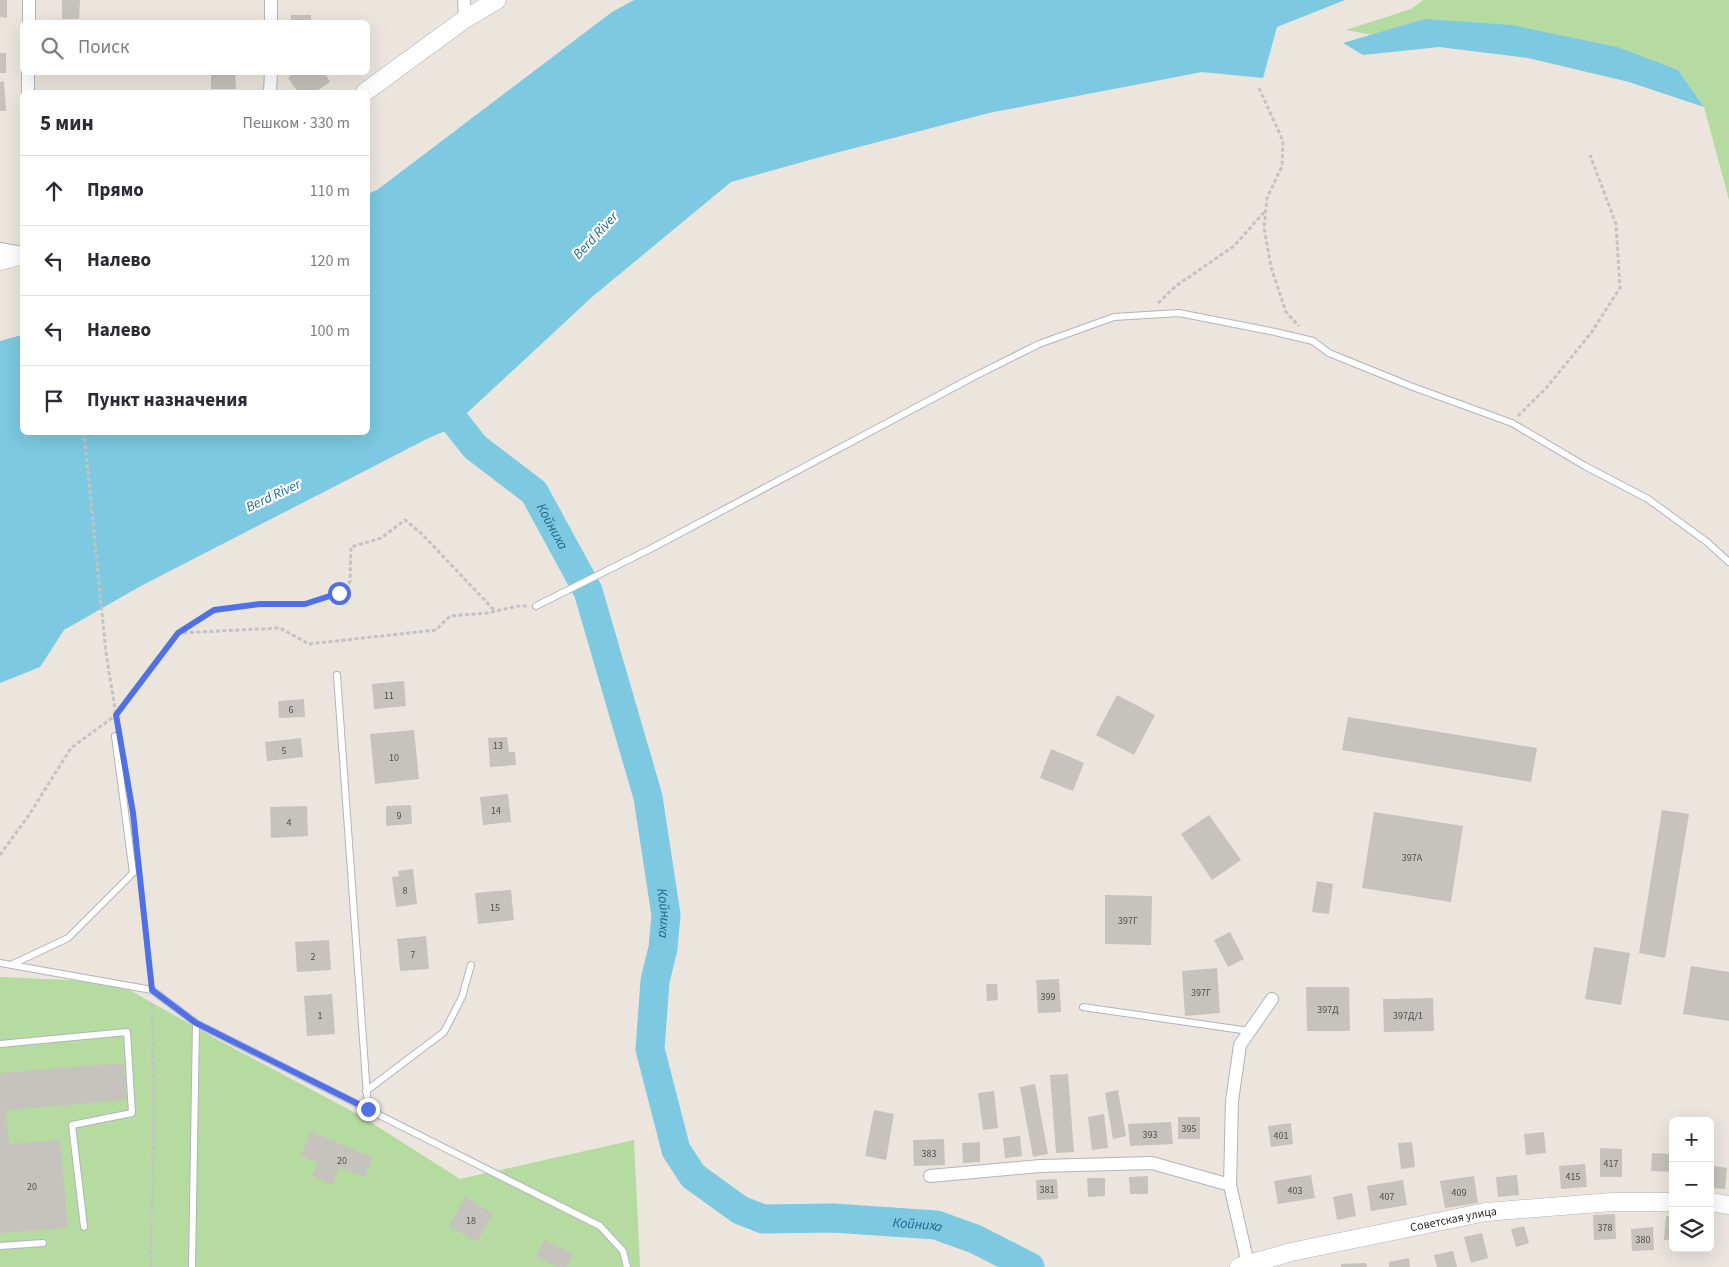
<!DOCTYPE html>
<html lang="ru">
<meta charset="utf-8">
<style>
body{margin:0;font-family:"Source Sans 3",sans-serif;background:#f2f2f3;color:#2b2b33}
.controls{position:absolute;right:15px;bottom:15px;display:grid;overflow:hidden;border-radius:8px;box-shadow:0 5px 20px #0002}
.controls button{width:45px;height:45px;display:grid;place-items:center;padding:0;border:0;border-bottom:1px solid #e1e1e2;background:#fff;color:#2b2b33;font:25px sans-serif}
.stop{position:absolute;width:15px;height:15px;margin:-11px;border:4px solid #5070e6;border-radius:50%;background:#fff}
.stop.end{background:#5070e6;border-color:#fff;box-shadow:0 1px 5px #0008}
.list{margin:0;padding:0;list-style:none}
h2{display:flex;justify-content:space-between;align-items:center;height:65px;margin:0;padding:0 20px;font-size:21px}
h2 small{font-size:16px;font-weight:400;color:#7c7c81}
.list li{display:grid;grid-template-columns:32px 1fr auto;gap:15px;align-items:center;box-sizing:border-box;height:70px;padding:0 20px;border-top:1px solid #e1e1e2}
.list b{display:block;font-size:19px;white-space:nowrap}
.list em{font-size:16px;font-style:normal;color:#7c7c81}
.icon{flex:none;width:28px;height:28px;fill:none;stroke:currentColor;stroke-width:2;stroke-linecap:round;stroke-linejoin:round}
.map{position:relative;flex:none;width:1729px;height:1267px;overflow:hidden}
.search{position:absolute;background:#fff;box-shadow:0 5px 20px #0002;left:20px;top:20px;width:350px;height:55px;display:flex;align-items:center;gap:12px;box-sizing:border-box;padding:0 18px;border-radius:8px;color:#7c7c81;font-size:19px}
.panel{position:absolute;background:#fff;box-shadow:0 5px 20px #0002;left:20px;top:90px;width:350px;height:345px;border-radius:8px}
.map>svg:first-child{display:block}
.green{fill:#b6dba0}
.water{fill:#7cc9e1}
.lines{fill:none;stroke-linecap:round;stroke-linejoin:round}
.river{stroke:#7cc9e1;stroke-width:29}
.building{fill:#c6c2bd}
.lane-casing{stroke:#b1b4bc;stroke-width:8}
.street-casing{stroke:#b1b4bc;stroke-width:14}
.secondary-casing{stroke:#b1b4bc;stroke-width:19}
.path{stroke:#c3c3c3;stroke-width:3;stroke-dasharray:4 2.5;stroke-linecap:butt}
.lane{stroke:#fff;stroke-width:6}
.street{stroke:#fff;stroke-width:12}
.secondary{stroke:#fff;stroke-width:18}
.route{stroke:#5070e6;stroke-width:6}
.labels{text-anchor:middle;stroke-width:4.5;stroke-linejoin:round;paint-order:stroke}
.number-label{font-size:10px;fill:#51504f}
.street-label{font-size:12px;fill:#2a2a2a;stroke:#fff}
.water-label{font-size:14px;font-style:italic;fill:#1c698d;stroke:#fff}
</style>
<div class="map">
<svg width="1729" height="1267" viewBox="0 0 1729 1267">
<rect width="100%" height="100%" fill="#ebe5de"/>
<!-- green -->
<path class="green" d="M1423,0H1729V200L1704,107L1678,70L1424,19L1373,35L1346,30L1411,9Z
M0,977L115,982L220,1041L361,1116L460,1179L634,1140L640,1267H0Z"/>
<!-- water -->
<path class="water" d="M634,0H1345L1277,27L1263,78L1202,72L989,113L824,156L731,182L592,297L454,425L139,587L64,630L40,667L0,683V341L22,335V432H368V194L377,190L612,12Z
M1424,19L1511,25L1617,47L1678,70L1704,107L1629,82L1528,58L1439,47L1363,55L1343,43Z"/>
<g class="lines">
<!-- river -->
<path class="river" id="s1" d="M424,424L449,414L475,447L534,492L588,591L648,797L666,915L663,948L655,981L650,1049L676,1150L693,1176L740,1210L763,1219L833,1218L936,1225L975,1239L1030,1267"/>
</g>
<!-- building -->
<path class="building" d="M0,0H7V18L0,17Z
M62,0H80L79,19H62Z
M291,15H311V22H291Z
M0,53H6V73H0Z
M211,72H235L236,89H211Z
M295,72H324L330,82L315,92H298L288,78Z
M4,81L6,111H0V82Z
M404,681L406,706L374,709L372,684Z
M1117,695L1155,715L1134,755L1096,735Z
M304,699L305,717L279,718L278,701Z
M1348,717L1537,748L1531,782L1342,750Z
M414,730L419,779L375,784L370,734Z
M507,737L509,752H515L516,765L490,767L488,738Z
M301,738L303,757L267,761L265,742Z
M1051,749L1084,763L1073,791L1040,778Z
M508,794L511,822L483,825L480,797Z
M411,805L412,824L386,826V806Z
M307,806L308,836L271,838L270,807Z
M1662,810L1689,814L1665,958L1639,953Z
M1374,812L1463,826L1451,902L1362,888Z
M1209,815L1241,860L1212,880L1181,834Z
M413,869L417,904L396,907L392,877L399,876L398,871Z
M1317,881L1333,884L1329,914L1312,912Z
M511,890L514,920L478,924L475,893Z
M1105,895L1152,896L1151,945L1105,944Z
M1230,932L1244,959L1228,967L1214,940Z
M426,936L429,969L400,971L397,939Z
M329,940L331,970L297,972L295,942Z
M1594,947L1630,953L1621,1005L1585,999Z
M1691,966L1729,972V1021L1683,1014Z
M1217,968L1220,1013L1185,1016L1182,971Z
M1059,979L1061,1012L1038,1013L1036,980Z
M986,984H997L998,1000L987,1001Z
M1306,987H1349L1350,1031H1307Z
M332,994L335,1034L307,1036L304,996Z
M1433,998L1434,1031L1384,1032L1383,999Z
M123,1063L127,1100L6,1110L9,1144L60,1140L68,1228L0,1233V1073Z
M1068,1074L1074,1152L1056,1153L1050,1075Z
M1035,1084L1048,1154L1033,1157L1020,1087Z
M1118,1090L1126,1136L1113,1139L1105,1093Z
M994,1091L998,1128L983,1130L978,1093Z
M874,1110L894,1114L886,1160L865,1156Z
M1104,1114L1108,1148L1092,1150L1088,1117Z
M1178,1117H1200V1139H1178Z
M1171,1122L1173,1144L1130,1146L1128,1124Z
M1291,1123L1293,1144L1271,1147L1268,1126Z
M311,1131L373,1158L365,1177L339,1167L332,1185L312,1176L318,1163L301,1155Z
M1544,1132L1546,1153L1526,1155L1524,1134Z
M1020,1136L1022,1156L1005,1158L1003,1138Z
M944,1139L945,1165L914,1166L913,1140Z
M980,1142V1162L963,1163L962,1143Z
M1412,1142L1415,1167L1401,1169L1398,1143Z
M1600,1148L1622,1149V1177H1600Z
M1652,1153L1673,1154V1172L1651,1171Z
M1585,1164L1587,1187L1561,1189L1559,1166Z
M1714,1166L1727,1168L1725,1189L1712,1188Z
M1311,1175L1315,1198L1278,1204L1274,1181Z
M1517,1175L1519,1195L1498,1197L1496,1177Z
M1148,1176V1194H1130L1129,1177Z
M1474,1176L1478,1203L1445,1208L1440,1181Z
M1087,1178H1105V1196L1088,1197Z
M1057,1179L1058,1199L1037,1200L1036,1180Z
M1403,1180L1407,1205L1371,1211L1367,1186Z
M1352,1193L1356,1216L1337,1220L1333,1197Z
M465,1197L493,1213L477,1242L449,1226Z
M1615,1214L1616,1239L1594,1240L1593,1215Z
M1666,1216H1673V1240H1664Z
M1524,1226L1529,1243L1516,1247L1511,1229Z
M1653,1227L1654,1250L1632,1251L1631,1229Z
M1482,1233L1488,1258L1471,1263L1464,1237Z
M544,1240L573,1254L567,1267H557L536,1257Z
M1453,1251L1457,1267H1437L1434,1255Z
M1409,1258L1410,1267H1389V1262Z
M1366,1263L1367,1267H1341V1264Z"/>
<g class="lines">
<defs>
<path id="lane" d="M536,606L652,548L975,376L1039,344L1114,317L1179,313L1275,332L1313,341L1329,353L1413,387L1512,423L1585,466L1648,499L1707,542L1729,562
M337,675L368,1109
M0,963L152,990L196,1023L600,1226L623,1251L627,1267
M13,964L68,938L133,873L115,736
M1083,1007L1249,1031
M0,1044L127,1032L132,1113L72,1125L84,1227
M366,1091L444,1032L462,997L471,965
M0,1246L43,1243
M192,1267L196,1023"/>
<path id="street" d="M464,0L465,19
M29,22V0
M271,22V0
M28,92V72
M270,92L271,72
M0,249L22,253
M930,1176L1040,1166L1152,1163L1230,1185
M1248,1264L1230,1185L1232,1101L1240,1045L1272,999"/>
<g id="secondary">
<path d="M365,92L465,19L497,0"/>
<path d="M0,261L22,255"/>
<path d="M1710,1202L1729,1205"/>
<path id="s2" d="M1239,1267L1291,1252L1486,1212L1612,1202H1673"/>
</g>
</defs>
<!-- lane casing -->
<use href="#lane" class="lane-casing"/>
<!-- street casing -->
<use href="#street" class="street-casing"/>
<!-- secondary casing -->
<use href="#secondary" class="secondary-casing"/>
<!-- path -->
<path class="path" d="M1259,88L1283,141L1282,166L1267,198L1264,228L1271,267L1286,312L1299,326
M1158,303L1176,286L1234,246L1266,210
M1518,416L1547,387L1591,333L1620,288L1616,224L1590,155
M84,432L106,653L118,727
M179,633L214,610L260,604L305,603L339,593L350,582L351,547L381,538L405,520L421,533L495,611
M0,855L29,815L71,748L116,715L178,633L280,628L309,644L436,630L450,616L487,613L518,606H528
M140,879L151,980
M151,1267L154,1107L152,1004"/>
<!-- lane -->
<use href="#lane" class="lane"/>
<!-- street -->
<use href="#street" class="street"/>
<!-- secondary -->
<use href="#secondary" class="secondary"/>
</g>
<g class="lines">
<!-- route -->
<path class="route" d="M339,593L305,604H260L214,610L178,633L116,715L133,813L152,990L196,1023L368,1109"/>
</g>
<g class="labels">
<!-- number labels -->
<g class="number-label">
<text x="389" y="699">11</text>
<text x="291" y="713">6</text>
<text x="498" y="749">13</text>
<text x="284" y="754">5</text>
<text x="394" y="761">10</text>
<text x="496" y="814">14</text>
<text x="399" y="819">9</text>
<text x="289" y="826">4</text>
<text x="1412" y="861">397А</text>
<text x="405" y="894">8</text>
<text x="495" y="911">15</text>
<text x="1128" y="924">397Г</text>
<text x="413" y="958">7</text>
<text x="313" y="960">2</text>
<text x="1201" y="996">397Г</text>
<text x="1048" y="1000">399</text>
<text x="1328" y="1013">397Д</text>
<text x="320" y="1019">1</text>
<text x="1408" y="1019">397Д/1</text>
<text x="1189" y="1132">395</text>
<text x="1150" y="1138">393</text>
<text x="1281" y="1139">401</text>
<text x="929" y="1157">383</text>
<text x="342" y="1164">20</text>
<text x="1611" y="1167">417</text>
<text x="1573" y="1180">415</text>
<text x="32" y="1190">20</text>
<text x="1047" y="1193">381</text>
<text x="1295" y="1194">403</text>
<text x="1459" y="1196">409</text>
<text x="1387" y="1200">407</text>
<text x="471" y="1224">18</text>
<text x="1605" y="1231">378</text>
<text x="1643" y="1243">380</text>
</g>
<!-- street labels -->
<g class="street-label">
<text dy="4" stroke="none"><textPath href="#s2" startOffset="220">Советская улица</textPath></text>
</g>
<!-- water labels -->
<g class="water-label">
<text transform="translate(595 235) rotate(-47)" y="5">Berd River</text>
<text transform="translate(273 495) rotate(-25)" y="5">Berd River</text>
<text dy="5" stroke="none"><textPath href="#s1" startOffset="182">Койниха</textPath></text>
<text dy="5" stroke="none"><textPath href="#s1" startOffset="588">Койниха</textPath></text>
<text dy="5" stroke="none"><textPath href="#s1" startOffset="1098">Койниха</textPath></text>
</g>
</g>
</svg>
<div class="controls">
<button>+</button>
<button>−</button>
<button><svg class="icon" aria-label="layers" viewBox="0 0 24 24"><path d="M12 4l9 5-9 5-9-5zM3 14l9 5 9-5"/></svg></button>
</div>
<div class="stop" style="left:339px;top:593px"></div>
<div class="stop end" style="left:368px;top:1109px"></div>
<div class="search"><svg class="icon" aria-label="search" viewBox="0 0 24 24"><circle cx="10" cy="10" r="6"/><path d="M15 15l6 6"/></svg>Поиск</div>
<section class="panel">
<h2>5 мин<small>Пешком · 330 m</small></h2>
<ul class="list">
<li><svg class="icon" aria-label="ahead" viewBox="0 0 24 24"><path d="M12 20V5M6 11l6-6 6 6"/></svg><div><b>Прямо</b></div><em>110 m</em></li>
<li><svg class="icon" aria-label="left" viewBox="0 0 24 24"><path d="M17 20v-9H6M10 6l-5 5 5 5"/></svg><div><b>Налево</b></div><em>120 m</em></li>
<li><svg class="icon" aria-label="left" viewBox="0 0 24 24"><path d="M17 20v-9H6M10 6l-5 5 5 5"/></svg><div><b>Налево</b></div><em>100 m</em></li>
<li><svg class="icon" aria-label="arrive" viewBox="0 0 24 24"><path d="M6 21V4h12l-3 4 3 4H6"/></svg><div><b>Пункт назначения</b></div></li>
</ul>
</section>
</div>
